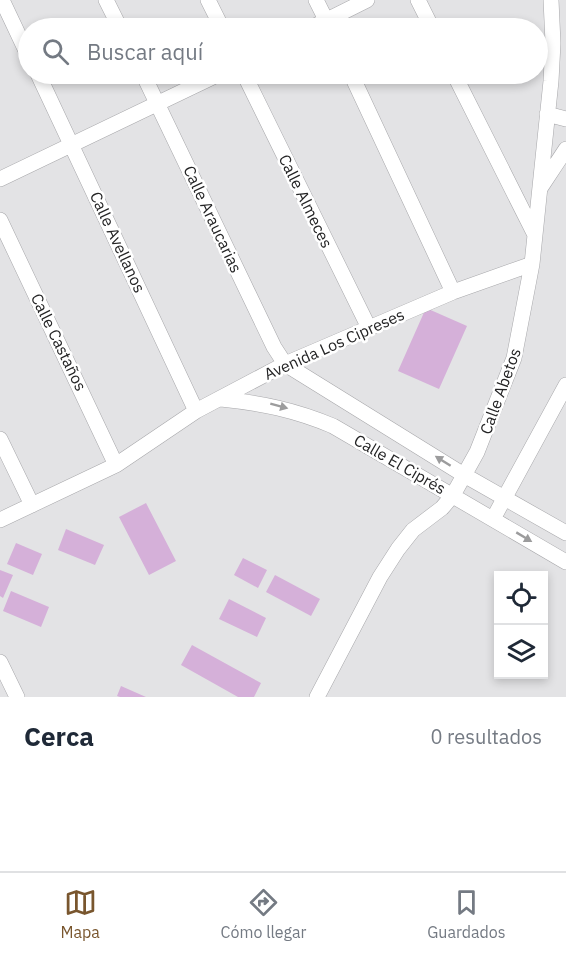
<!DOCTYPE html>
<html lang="es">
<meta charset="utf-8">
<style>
body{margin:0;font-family:"IBM Plex Sans",sans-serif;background:#f2f2f3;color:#1f2937}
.controls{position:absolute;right:18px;bottom:18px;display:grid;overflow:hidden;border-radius:0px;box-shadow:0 3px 9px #0003}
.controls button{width:54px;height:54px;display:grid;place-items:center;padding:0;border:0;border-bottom:2px solid #e0e1e3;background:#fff;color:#1f2937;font:30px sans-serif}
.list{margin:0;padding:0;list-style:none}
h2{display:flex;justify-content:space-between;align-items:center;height:78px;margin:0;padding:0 24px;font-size:26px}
h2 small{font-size:20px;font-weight:400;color:#747a83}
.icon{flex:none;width:33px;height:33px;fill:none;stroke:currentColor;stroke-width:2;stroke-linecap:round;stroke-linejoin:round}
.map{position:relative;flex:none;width:566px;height:697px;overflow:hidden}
.search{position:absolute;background:#fff;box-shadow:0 3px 9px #0003;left:18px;right:18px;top:18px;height:66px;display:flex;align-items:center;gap:15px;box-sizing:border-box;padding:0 21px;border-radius:33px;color:#747a83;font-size:22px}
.sheet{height:174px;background:#fff}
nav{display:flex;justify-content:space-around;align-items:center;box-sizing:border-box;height:84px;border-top:2px solid #e0e1e3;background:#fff;font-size:16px;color:#747a83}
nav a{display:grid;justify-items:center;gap:3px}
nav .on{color:#79562e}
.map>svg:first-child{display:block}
.building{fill:#d5b0d9}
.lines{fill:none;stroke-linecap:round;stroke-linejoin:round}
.street-casing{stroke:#a7a7aa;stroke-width:16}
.street{stroke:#fff;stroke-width:15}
.oneway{fill:#9c9c9d}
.labels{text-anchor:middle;stroke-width:5;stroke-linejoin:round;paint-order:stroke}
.street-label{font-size:16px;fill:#242425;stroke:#fff}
</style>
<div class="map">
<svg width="566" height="697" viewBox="0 0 566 697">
<rect width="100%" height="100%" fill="#e3e3e5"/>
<!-- building -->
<path class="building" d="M426,308L467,326L439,389L398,371Z
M146,503L176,561L149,575L119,517Z
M66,529L104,545L95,565L58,550Z
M16,543L42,554L33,575L7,564Z
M243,558L267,570L258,588L234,575Z
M0,570L13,575L3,598L0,596Z
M275,575L320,599L311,616L266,592Z
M11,591L49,607L41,627L3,611Z
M229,599L266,618L257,637L219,619Z
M192,645L261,683L254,697H238L181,665Z
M121,686L146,697H120L117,696Z"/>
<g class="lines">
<defs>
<path id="street" d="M2,0L28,55
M106,0L120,28
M208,0L222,28
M316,0L330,28
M418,0L432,28
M311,28L367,0
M38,74L196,411
M143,74L274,347L285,364L464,475L566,533
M244,74L369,328
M351,74L453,292
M454,74L535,235
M547,114L566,119
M0,179L219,74
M541,187L566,149
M0,220L116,465
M221,399C261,403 295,410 333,426L566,562
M0,439L32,505
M493,519L566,385
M0,520L116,465L196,411L285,364L453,292L532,264
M0,662L17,697
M317,697L380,577L398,549L413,530L442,508L453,495L477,452L514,358L532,264L551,81L553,43L551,0"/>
</defs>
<!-- street casing -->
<use href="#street" class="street-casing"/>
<!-- street -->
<use href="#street" class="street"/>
</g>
<!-- one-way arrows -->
<defs><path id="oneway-solid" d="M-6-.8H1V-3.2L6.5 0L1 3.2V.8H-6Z" transform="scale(1.5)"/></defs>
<g class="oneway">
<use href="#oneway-solid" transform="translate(279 406) rotate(15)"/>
<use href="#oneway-solid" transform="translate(443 461) rotate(-148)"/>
<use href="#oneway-solid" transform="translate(524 537) rotate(31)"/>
</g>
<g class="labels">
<!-- street labels -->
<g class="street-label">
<text transform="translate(306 201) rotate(64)" y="6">Calle Almeces</text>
<text transform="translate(213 219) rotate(65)" y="6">Calle Araucarias</text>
<text transform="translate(118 242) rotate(65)" y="6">Calle Avellanos</text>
<text transform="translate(59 342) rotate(64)" y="6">Calle Castaños</text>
<text transform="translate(334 344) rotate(-24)" y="6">Avenida Los Cipreses</text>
<text transform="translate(500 391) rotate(-70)" y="6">Calle Abetos</text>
<text transform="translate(400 464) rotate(30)" y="6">Calle El Ciprés</text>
</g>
</g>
</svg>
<div class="controls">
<button><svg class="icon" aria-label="locate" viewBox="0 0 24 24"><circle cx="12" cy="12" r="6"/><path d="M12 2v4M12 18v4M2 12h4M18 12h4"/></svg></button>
<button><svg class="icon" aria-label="layers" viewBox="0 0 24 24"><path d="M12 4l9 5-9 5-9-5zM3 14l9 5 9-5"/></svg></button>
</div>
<div class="search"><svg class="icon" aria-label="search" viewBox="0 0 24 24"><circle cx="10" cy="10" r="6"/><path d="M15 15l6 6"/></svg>Buscar aquí</div>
</div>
<section class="sheet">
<h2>Cerca<small>0 resultados</small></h2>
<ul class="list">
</ul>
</section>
<nav>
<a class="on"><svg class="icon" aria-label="map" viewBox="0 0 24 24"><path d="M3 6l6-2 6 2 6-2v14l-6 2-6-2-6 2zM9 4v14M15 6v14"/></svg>Mapa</a>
<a><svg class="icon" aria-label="directions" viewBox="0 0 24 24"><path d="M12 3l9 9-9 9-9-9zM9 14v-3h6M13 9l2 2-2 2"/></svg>Cómo llegar</a>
<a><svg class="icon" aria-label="saved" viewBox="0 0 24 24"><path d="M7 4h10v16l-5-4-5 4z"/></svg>Guardados</a>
</nav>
